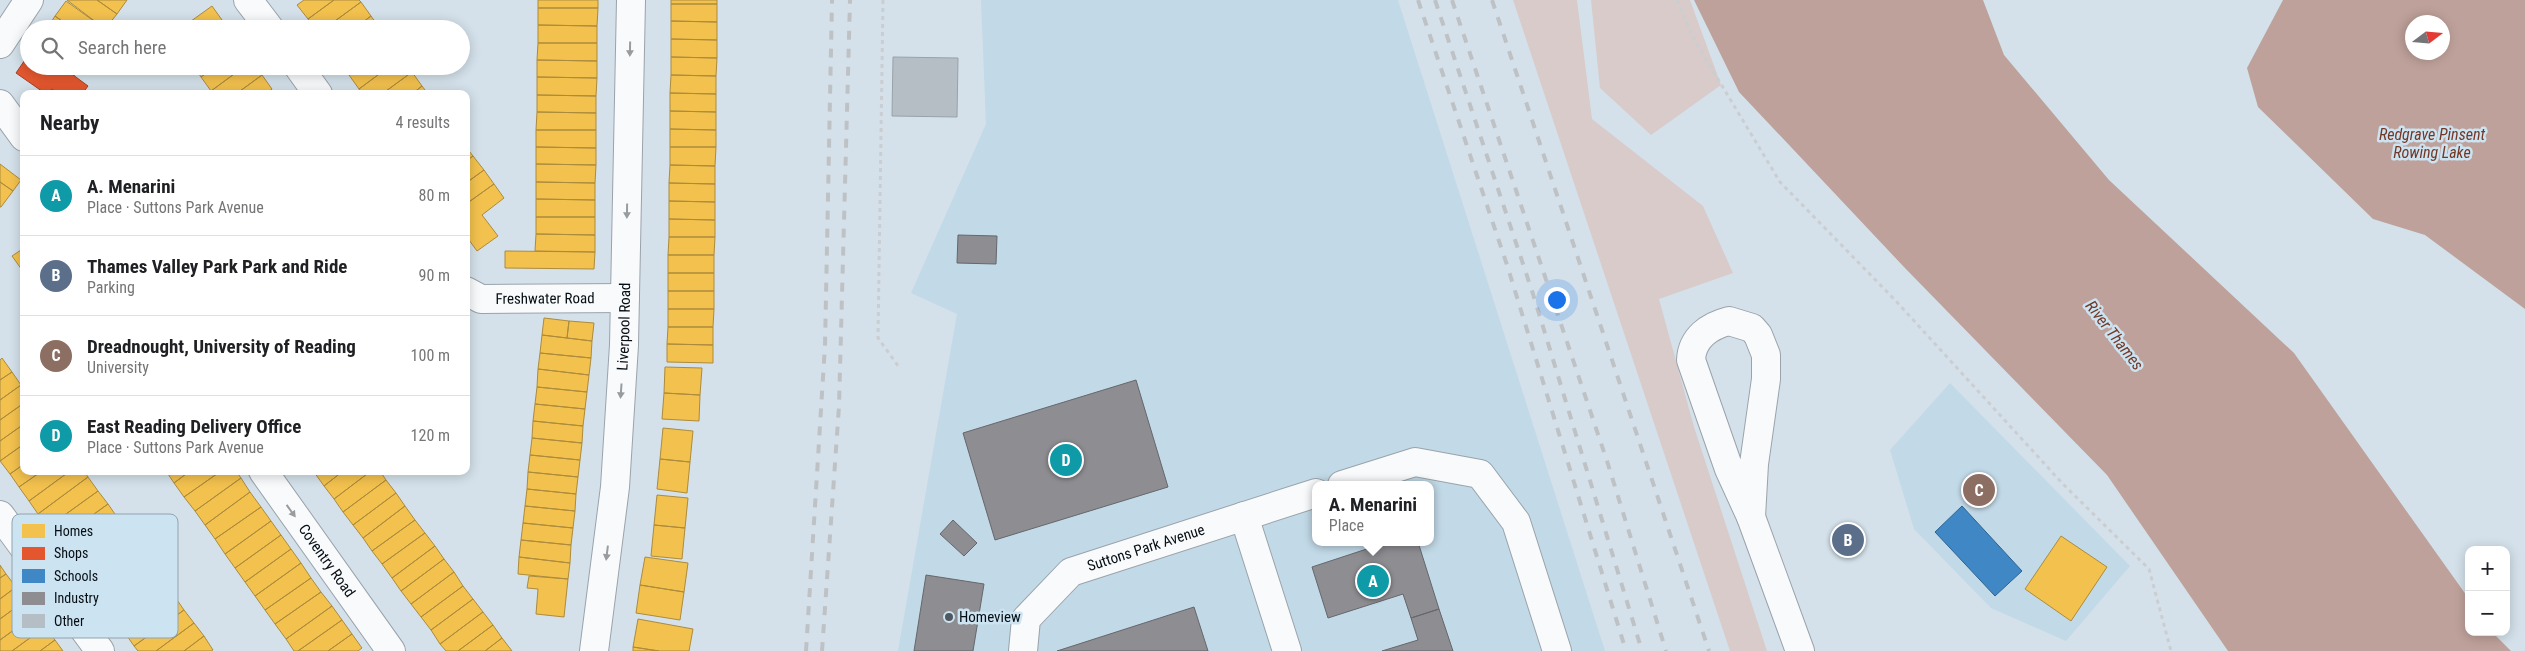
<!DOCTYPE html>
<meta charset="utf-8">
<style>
body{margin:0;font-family:"Roboto Condensed",sans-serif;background:#f6f6f6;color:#202124}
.controls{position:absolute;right:15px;bottom:15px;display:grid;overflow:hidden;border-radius:10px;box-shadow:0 2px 12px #0003}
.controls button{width:45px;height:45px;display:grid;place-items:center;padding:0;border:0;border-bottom:1px solid #e0e0e0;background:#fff;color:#202124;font:25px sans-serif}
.compass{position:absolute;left:2405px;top:15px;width:45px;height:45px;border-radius:50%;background:#fff;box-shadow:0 2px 12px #0003;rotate:74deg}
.you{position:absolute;left:1556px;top:299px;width:18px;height:18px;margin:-12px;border:4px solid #fff;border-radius:50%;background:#1a73e8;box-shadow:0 0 0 8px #1a73e833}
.badge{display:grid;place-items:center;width:32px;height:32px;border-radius:50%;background:#111827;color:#fff;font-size:16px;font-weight:700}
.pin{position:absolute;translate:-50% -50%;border:2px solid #fff;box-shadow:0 1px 5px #0006}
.popup{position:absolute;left:1312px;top:481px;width:122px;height:65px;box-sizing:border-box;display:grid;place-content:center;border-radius:10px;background:#fff;filter:drop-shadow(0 1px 4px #0005);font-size:16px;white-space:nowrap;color:#757577}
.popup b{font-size:19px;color:#202124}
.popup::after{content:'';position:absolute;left:50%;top:100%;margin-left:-10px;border:10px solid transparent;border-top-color:#fff}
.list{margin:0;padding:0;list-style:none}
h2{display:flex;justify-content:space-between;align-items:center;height:65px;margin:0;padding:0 20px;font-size:21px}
h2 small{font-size:16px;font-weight:400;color:#757577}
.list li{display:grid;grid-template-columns:32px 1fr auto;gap:15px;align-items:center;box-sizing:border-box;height:80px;padding:0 20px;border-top:1px solid #e0e0e0}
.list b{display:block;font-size:19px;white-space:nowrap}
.list p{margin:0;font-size:16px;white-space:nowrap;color:#757577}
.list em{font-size:16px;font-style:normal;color:#757577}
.icon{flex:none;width:28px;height:28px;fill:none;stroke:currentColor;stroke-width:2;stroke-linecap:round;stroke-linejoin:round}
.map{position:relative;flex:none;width:2525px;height:651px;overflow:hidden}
.search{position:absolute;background:#fff;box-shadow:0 2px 12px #0003;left:20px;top:20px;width:450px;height:55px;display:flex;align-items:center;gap:12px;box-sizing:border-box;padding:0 18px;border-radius:28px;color:#757577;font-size:19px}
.panel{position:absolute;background:#fff;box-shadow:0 2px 12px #0003;left:20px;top:90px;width:450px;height:385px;border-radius:10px}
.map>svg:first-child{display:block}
.built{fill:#c2d9e7;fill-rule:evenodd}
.green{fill:#d8cbca}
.water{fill:#bea19a;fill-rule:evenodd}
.homes{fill:#f2c14e;stroke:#ac8b3c}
.shops{fill:#e4572e;stroke:#a24126}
.schools{fill:#3f88c5;stroke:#2e6390}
.industry{fill:#8d8d92;stroke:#65676c}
.building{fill:#b5bec5;stroke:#98a2a9}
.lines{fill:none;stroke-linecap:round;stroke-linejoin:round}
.minor-casing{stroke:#9aa3aa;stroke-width:30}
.path{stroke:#cbced0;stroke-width:3;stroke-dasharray:4 4;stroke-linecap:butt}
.minor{stroke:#f9fafc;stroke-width:28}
.rail{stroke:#bfc2c5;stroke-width:4;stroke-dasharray:9 9;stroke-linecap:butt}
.oneway{fill:#989c9f}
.poi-dot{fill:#4f585e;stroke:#cce3f2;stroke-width:2}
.labels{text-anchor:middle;stroke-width:5;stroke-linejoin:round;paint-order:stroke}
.street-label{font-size:15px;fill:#070e13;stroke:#cce3f2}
.poi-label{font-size:15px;fill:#070e13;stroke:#cce3f2;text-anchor:start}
.water-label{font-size:16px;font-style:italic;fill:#733724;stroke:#cce3f2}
.key{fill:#cce3f2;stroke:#91a3af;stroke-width:1}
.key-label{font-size:14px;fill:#070e13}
</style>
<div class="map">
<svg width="2525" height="651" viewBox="0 0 2525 651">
<rect width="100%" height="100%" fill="#d4e1ea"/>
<!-- built -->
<path class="built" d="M981,0H1398L1605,651H898L957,314L911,293L986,124ZM1316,485H1430V542H1316Z
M1950,383L2130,566L2066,641L1991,608L1914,529L1890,450Z"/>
<!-- green -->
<path class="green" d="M1513,0H1577L1592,119L1703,206L1733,273L1659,299L1694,427L1767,651H1730Z
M1591,0H1690L1721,85L1651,135L1600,88Z"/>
<!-- water -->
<path class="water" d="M1694,0H1983L2004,55L2109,180L2294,353L2469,599V632H2492L2511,651H2228L2107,475L1904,267L1739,92Z
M2283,0H2525V309L2425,235L2373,219L2258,107L2247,68ZM2412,22H2442V52H2412Z"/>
<!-- homes -->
<path class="homes" d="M67,0H97L117,14L105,29Z
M97,0H127L117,14Z
M304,0H334L308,19L297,5Z
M334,0H359L361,2L324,29H315L308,19Z
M538,0H598V8H538Z
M671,0H717V4H671Z
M66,1L105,29H73L55,16Z
M361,2L371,16L354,29H324Z
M671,4H717V22L671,21Z
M212,6L222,20L209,29H180Z
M538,8H598L597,26L538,25Z
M55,16L73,29H47Z
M371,16L380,29H354Z
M222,20L228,29H209Z
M671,21L717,22V40L671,39Z
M538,25L597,26V43H538Z
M671,39L717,40V58L671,57Z
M538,43H597V61L537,60Z
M671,57L717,58L716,76L671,75Z
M537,60L597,61V78L537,77Z
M61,66H81L74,76Z
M194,66H216L201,77Z
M216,66H245L211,91L201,77Z
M245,66H255L262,75L236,94H213L211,91Z
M342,66H361L349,75Z
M361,66H390L359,89L349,75Z
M390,66H408L412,72L382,94H362L359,89Z
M412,72L422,86L412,94H382Z
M262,75L272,89L266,94H236Z
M671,75L716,76V94L670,93Z
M537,77L597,78L596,96L537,95Z
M422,86L428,94H412Z
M670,93L716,94V112L670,111Z
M537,95L596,96V113L537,112Z
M670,111L716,112V130L670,129Z
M537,112L596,113V130H536Z
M670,129L716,130V147H670Z
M536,130H596V148L536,147Z
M466,147L473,156L466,161Z
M536,147L596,148V165L536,164Z
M670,147H716L715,166L670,165Z
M473,156L484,170L466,183V161Z
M0,164L21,180L13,191L0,182Z
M536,164L596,165L595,183L536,182Z
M670,165L715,166V184L669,183Z
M484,170L494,184L466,204V183Z
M0,182L13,191L1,207H0Z
M536,182L595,183V200L536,199Z
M669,183L715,184V202L669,201Z
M494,184L504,198L482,215L498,236L477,251L466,236V204Z
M536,199L595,200V217H536Z
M669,201L715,202V220L669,219Z
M536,217H595V235L536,234Z
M669,219L715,220V237H669Z
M536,234L595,235V252L535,251Z
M669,237H715L714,255H668Z
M24,248V269L22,270L12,256Z
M505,251L595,252L594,269L505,268Z
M668,255H714V273H668Z
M668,273H714V291H668Z
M668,291H714V309H668Z
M668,309H714L713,327H668Z
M544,318L569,321L567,338L542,335Z
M569,321L594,323L592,341L567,338Z
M668,327H713V345L667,344Z
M542,335L592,341L591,358L540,353Z
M667,344L713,345V363L667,362Z
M540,353L591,358L589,375L538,369Z
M2,358L12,372L0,380V360Z
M665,367L702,368L700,395L664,393Z
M538,369L589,375L587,392L537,387Z
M12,372L21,385L0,400V380Z
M21,385L24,388V403L0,420V400Z
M537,387L587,392L585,409L535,404Z
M664,393L700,395L699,421L662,419Z
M24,403V424L0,441V420Z
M535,404L585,409L583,426L533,421Z
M533,421L583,426L582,443L532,438Z
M24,424V444L0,461V441Z
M663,428L693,431L690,462L660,459Z
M532,438L582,443L580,460L530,455Z
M24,444V464L10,474L0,461Z
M530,455L580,460L578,477L528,472Z
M660,459L690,462L687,493L657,489Z
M24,464V471H42L19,487L10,474Z
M42,471H70L29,501L19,487Z
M70,471H84L88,477L38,514L29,501Z
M166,471H190L174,483Z
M190,471H221L184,497L174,483Z
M221,471H236L241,478L195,511L184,497Z
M315,471H343L324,486L314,472Z
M343,471H371L334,499L324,486Z
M371,471H380L386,480L343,512L334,499Z
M528,472L578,477L576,494L527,489Z
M88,477L98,491L48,527L38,514Z
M241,478L250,492L205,525L195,511Z
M386,480L396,493L353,525L343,512Z
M527,489L576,494L575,511L525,506Z
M98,491L108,504L58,540L48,527Z
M250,492L261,507L215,539L205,525Z
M396,493L405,506L363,538L353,525Z
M657,495L688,498L685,528L654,525Z
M108,504L117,517L67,554L58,540Z
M405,506L415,520L372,551L363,538Z
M525,506L575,511L573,528L523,523Z
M261,507L271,521L225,554L215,539Z
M117,517L127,530L77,567L67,554Z
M415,520L425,533L382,564L372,551Z
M271,521L281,535L235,568L225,554Z
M523,523L573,528L571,545L521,540Z
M654,525L685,528L682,559L651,556Z
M127,530L137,544L87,580L77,567Z
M425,533L435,546L392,578L382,564Z
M281,535L291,549L245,582L235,568Z
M2061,536L2107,567L2071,621L2025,589Z
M521,540L571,545L570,563L519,557Z
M137,544L146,557L96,593L87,580Z
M435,546L444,559L401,591L392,578Z
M291,549L301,563L255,596L245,582Z
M146,557L156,570L105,607L96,593Z
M519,557L570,563L568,579L518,574Z
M645,557L688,563L684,592L640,585Z
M444,559L454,572L411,604L401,591Z
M301,563L311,578L265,610L255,596Z
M0,565L6,574L0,578Z
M156,570L165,583L115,620L105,607Z
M454,572L463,586L421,617L411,604Z
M6,574L16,587L0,599V578Z
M529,576L568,579L564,617L536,614L538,589L527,588Z
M311,578L321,592L275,624L265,610Z
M165,583L175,597L125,633L115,620Z
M640,585L684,592L680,620L636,613Z
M463,586L473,599L431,630L421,617Z
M16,587L26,600L0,619V599Z
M321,592L332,606L286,639L275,624Z
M175,597L184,610L134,646L125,633Z
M473,599L483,612L440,644L431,630Z
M26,600L36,614L0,640V619Z
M332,606L342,620L298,651H294L286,639Z
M184,610L194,623L156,651H138L134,646Z
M483,612L493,625L458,651H446L440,644Z
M36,614L45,627L12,651H0V640Z
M638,619L693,629L689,651H659L633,647Z
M342,620L352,634L328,651H298Z
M194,623L204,636L184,651H156Z
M493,625L502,638L485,651H458Z
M45,627L55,640L40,651H12Z
M352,634L362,648L358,651H328Z
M204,636L213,650L211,651H184Z
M502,638L512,651H485Z
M55,640L63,651H40Z
M633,647L659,651H633Z"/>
<!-- shops -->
<path class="shops" d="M29,54V66H61L88,86L82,94H58L52,89L46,94L16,73Z"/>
<!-- schools -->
<path class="schools" d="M1962,506L2022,571L1995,596L1935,532Z"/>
<!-- industry -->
<path class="industry" d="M958,235L997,236L996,264L957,263Z
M1136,380L1168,487L995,540L963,433Z
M953,520L977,543L964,556L940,534Z
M1388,542H1418L1439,609L1411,618L1403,594L1328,618L1312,567Z
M926,575L984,584L973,651H914Z
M1194,607L1208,651H1057Z
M1439,609L1453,651H1382L1418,640L1411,618Z"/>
<!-- building -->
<path class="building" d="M893,57L958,58L957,117L892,116Z"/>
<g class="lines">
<defs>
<g id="minor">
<path d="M248,0L270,29"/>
<path d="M0,44L29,0"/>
<path d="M298,66L318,94"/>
<path d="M0,104L24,137"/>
<path id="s1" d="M466,291L481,299L625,298"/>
<path d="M1729,321L1752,328L1758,335L1766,355V379L1754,464L1751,517L1729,469L1691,360C1692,338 1709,326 1729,321Z"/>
<path id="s2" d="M263,471L391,651"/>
<path d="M1342,485L1415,462L1480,474L1516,522L1557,651"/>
<path d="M0,515L100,651"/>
<path d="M1244,516L1287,651"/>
<path d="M1751,517L1800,651"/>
<path id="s3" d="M594,651L615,487L624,345L631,0"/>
<path id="s4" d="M1023,651L1026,619L1071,572L1316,493"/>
</g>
</defs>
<!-- minor casing -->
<use href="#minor" class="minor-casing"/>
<!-- path -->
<path class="path" d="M883,0L878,338L899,367
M1677,0L1695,41L1780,182L1895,300L2062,483L2149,569L2171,651"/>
<!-- minor -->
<use href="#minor" class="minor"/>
<!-- rail -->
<path class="rail" d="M1418,0L1507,265L1626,651
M1435,0L1533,294L1642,651
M1452,0L1607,461L1666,651
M1492,0L1709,651
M806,651L825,345L832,0
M822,651L839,406L850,0"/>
</g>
<!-- one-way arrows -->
<defs><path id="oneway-solid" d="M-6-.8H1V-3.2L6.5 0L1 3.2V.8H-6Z" transform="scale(1.25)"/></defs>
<g class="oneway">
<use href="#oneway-solid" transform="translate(630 49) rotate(91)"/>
<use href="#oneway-solid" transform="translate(627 211) rotate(91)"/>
<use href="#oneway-solid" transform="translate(621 391) rotate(94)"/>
<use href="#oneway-solid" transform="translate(291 511) rotate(54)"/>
<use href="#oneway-solid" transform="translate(607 553) rotate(97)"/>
</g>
<!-- markers -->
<circle class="poi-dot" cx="949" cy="617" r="5"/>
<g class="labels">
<!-- street labels -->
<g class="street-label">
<text dy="5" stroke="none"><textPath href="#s1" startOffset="81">Freshwater Road</textPath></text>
<text dy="5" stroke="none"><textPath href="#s3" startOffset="326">Liverpool Road</textPath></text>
<text dy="5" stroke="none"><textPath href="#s4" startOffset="176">Suttons Park Avenue</textPath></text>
<text dy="5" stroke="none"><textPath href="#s2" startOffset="110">Coventry Road</textPath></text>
</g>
<!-- poi labels -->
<g class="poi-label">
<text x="959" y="622">Homeview</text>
</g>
<!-- water labels -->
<g class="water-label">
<text x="2432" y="140">Redgrave Pinsent<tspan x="2432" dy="18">Rowing Lake</tspan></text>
<text transform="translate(2115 335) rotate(52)" y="6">River Thames</text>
</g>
</g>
<!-- legend -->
<rect x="12" y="514" width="166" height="124" rx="8" class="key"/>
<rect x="22" y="524" width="23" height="14" fill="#f2c14e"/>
<rect x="22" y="547" width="23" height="13" fill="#e4572e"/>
<rect x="22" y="569" width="23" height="14" fill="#3f88c5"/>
<rect x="22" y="592" width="23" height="13" fill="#8d8d92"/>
<rect x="22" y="614" width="23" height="14" fill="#b5bec5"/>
<g class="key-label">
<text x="54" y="536">Homes</text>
<text x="54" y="558">Shops</text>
<text x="54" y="581">Schools</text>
<text x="54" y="603">Industry</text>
<text x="54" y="626">Other</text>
</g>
</svg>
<div class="controls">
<button>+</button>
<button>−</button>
</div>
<svg class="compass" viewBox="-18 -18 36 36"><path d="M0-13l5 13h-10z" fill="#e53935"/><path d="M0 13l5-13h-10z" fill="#757577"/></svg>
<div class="you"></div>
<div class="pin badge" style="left:1373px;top:581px;background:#0f9aa8">A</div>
<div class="popup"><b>A. Menarini</b>Place</div>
<div class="pin badge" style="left:1848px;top:540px;background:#5c6f8a">B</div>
<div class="pin badge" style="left:1979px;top:490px;background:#8d6e63">C</div>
<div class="pin badge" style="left:1066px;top:460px;background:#0f9aa8">D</div>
<div class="search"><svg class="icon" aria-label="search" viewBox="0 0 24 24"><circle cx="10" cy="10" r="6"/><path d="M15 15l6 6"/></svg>Search here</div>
<section class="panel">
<h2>Nearby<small>4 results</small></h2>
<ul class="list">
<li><span class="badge" style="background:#0f9aa8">A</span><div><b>A. Menarini</b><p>Place · Suttons Park Avenue</p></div><em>80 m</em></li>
<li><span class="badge" style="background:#5c6f8a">B</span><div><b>Thames Valley Park Park and Ride</b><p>Parking</p></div><em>90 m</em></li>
<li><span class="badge" style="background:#8d6e63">C</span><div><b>Dreadnought, University of Reading</b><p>University</p></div><em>100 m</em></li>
<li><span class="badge" style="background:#0f9aa8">D</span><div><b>East Reading Delivery Office</b><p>Place · Suttons Park Avenue</p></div><em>120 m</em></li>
</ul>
</section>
</div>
